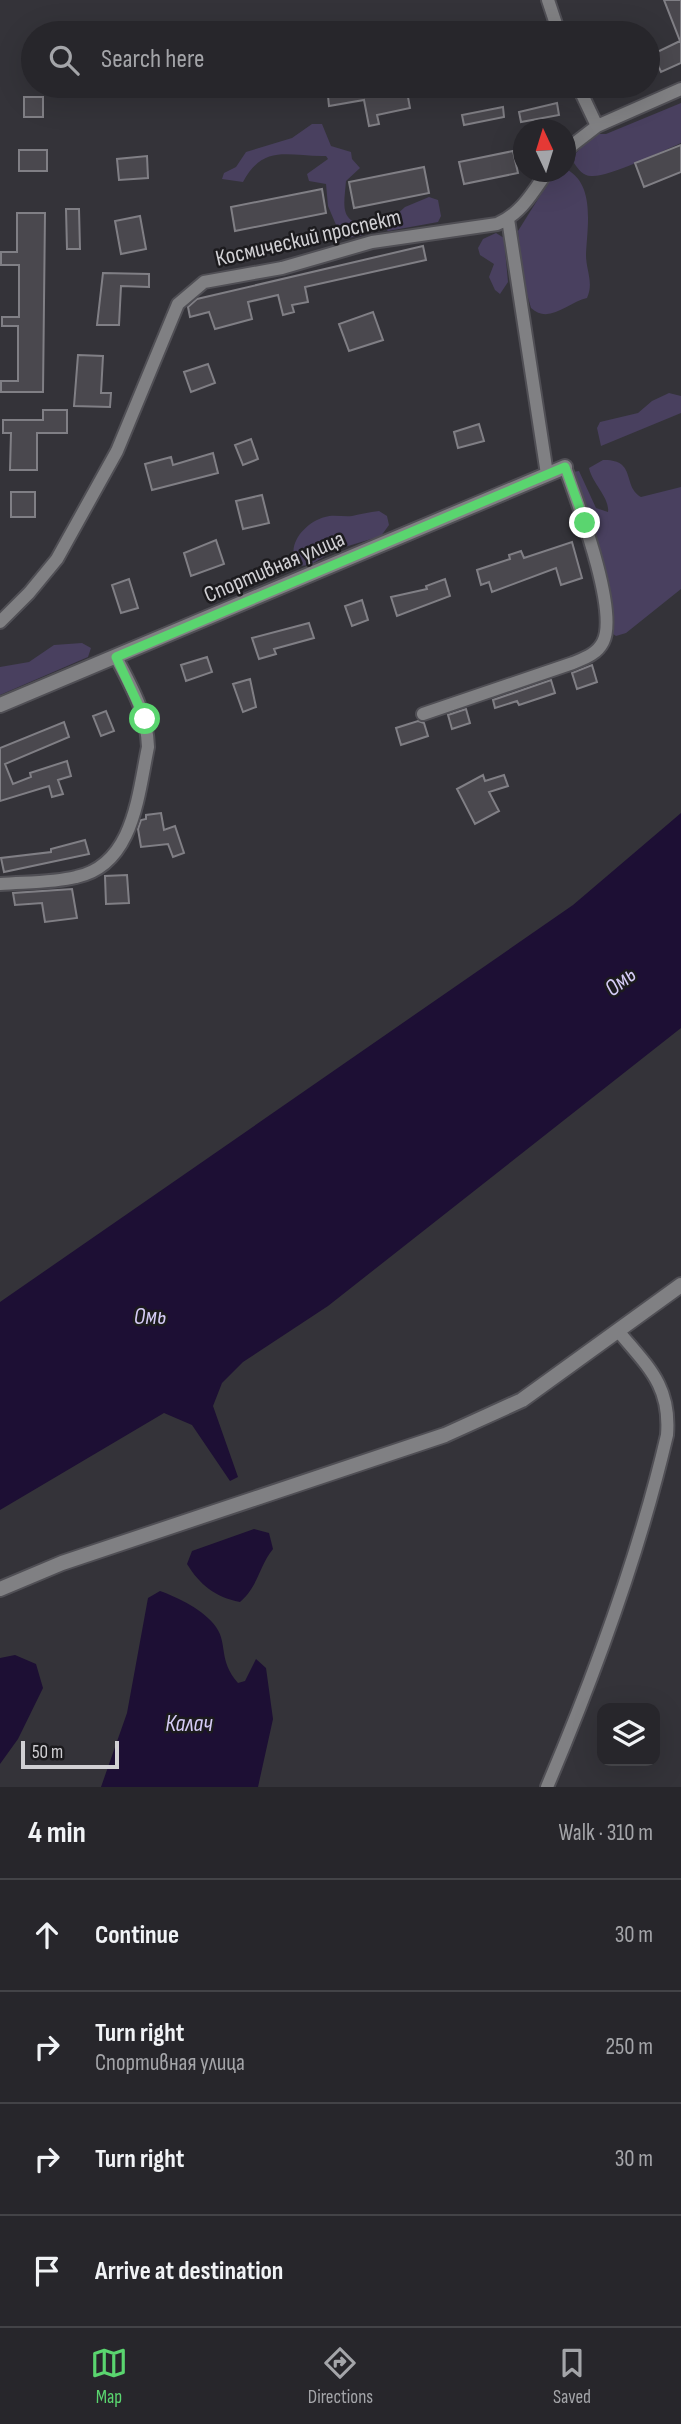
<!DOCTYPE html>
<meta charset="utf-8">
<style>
body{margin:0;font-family:"Sofia Sans Condensed",sans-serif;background:#333237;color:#f1f3f6}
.controls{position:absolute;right:21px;bottom:21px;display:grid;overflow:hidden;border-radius:14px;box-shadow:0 7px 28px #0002}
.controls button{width:63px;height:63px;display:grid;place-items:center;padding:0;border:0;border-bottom:2px solid #434347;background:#27262b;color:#f1f3f6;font:35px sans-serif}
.compass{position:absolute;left:513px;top:119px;width:63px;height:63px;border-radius:50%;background:#27262b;box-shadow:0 7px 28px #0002;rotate:356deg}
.scale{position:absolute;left:21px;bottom:18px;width:98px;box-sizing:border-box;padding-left:7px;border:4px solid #d1d0d4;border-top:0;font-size:19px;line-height:24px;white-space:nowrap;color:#d1d0d4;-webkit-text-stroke:5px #1c1b1e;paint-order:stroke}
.stop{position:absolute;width:21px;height:21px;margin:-16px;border:5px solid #5ad56f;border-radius:50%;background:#fff}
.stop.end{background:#5ad56f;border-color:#fff;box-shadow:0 2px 7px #0008}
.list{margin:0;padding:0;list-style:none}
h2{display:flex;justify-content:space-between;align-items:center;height:91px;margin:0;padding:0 28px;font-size:30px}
h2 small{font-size:23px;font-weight:400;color:#a4a5a9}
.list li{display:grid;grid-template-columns:46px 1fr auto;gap:21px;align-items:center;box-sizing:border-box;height:112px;padding:0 28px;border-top:2px solid #434347}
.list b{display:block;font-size:26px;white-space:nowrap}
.list p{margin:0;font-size:23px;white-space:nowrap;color:#a4a5a9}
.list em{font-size:23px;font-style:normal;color:#a4a5a9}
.icon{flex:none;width:38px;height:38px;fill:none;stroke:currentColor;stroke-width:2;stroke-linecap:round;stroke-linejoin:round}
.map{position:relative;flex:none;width:681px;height:1787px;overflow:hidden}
.search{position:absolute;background:#27262b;box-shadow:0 7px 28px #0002;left:21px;right:21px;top:21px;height:77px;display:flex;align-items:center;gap:18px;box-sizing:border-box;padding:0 24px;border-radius:38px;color:#a4a5a9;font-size:26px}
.sheet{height:539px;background:#27262b}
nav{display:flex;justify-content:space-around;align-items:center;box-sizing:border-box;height:98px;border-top:2px solid #434347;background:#27262b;font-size:19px;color:#a4a5a9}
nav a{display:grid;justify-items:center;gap:4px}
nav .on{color:#5ad56f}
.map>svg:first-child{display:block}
.green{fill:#49405f}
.water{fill:#1d0f34}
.building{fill:#4a484e;stroke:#807f85;stroke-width:2}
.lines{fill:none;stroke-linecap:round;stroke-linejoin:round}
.minor-casing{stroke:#504f55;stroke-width:16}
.tertiary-casing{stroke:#504f55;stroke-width:18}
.minor{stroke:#808083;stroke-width:12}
.tertiary{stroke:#808083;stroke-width:14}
.route{stroke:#5ad56f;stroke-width:9}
.labels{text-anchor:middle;stroke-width:5;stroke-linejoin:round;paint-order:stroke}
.street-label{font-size:23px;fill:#d1d0d4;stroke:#1c1b1e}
.water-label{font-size:24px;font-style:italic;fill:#d5cbf5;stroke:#1c1b1e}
</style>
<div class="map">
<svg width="681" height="1787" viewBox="0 0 681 1787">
<rect width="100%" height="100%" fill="#343339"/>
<!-- green -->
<path class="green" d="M681,103V143C662,151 607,178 591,176C583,176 578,169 574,163L576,153L594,134H606Z
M312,124H322L331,146L351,152L352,159L360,168L346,181C344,206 339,221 367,226L369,229L364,235L342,239L328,206L326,184L309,181L307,174L328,159L326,156C289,157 264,143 243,182L222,179L224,173L236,167L246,152L292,138Z
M566,169C596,184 587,228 586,255C586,270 594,283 587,298C568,302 549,325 531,308L523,280L518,231L553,175Z
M429,197L438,200L441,216L438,222L388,231L383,227L405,207Z
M496,233L504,238L508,282L500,294L495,290L489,277L494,264L480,255L478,248L483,239Z
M669,393L681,396V413L601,446L597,428L600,422L638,413L652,401Z
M603,460C637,459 622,486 641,497L681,487V589L626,633L616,636L610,632L573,472L579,471L596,508L608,512C610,498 592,483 589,468Z
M379,511L387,516L389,525L381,536L335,550L310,565L299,566C283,547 305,522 325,517C333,514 343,517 352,516C361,514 369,512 379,511Z
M82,643L91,648L88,657L0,695V667L29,662L54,645Z"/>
<!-- water -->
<path class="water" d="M681,813V1028L328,1306L243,1362L222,1383L213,1406L238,1477L230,1481L192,1425L164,1413L0,1510V1302L573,905Z
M254,1529L269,1533L273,1549C259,1566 258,1587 240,1602C215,1597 200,1585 187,1564L192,1551Z
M160,1591C179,1598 204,1610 216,1627C228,1644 218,1660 238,1683L245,1681L256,1659L266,1668L273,1719L258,1787H101L127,1713L148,1598Z
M15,1655L36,1664L43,1688L18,1739L0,1764V1658Z"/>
<!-- building -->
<path class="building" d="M664,0H681V63L661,72L653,54L680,41Z
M406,86L410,108L377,115L379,124L369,126L364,100L329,106L328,96L372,87Z
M24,97H43V117H24Z
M557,103L559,115L521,122L519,112Z
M503,107L504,117L464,125L462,115Z
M681,145V172L644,187L635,163Z
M19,150H47V171H19Z
M513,151L518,173L464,184L459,162Z
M147,156L148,178L119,180L117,159Z
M424,167L429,193L354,208L349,182Z
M322,189L326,213L235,231L231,207Z
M66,209H79L80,249H67Z
M17,213H45L43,392H1V381H18V326H2V317H19V265H1V252H17Z
M140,216L146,249L121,254L115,221Z
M423,246L426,260L305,287L308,302L292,305L294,312L283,315L278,295L248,302L252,319L215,329L209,312L190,317L188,307L197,299Z
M103,273L149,274V287L121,286L119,325H97Z
M373,312L383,340L349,351L339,324Z
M78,355L103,356L101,393H111L110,407L74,406Z
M208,364L215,383L191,392L184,372Z
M43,410H67V433H37V470H10L11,433H3V420H43Z
M479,424L484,441L458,448L454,432Z
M251,439L258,459L243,465L235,445Z
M213,453L218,473L152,490L145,464L171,457L173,465Z
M11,492H35V517H11Z
M262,495L269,523L243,529L236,501Z
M216,540L224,564L191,576L184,553Z
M572,542L582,578L561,585L556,568L492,592L489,582L481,585L477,570L510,559L509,555L521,551L524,558Z
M129,579L138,608L121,613L112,585Z
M445,579L450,596L397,616L391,597L427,589L426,586Z
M362,600L368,620L352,626L345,606Z
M309,623L314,638L274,649L276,654L259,659L252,638Z
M207,657L212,672L186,681L181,665Z
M592,665L597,682L577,689L572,673Z
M250,679L256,707L243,712L233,684Z
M551,680L555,693L519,705L517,701L495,708L493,700Z
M466,709L470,723L452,729L448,715Z
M106,711L114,731L101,736L93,716Z
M418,721L424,723L428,736L401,745L396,728Z
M64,722L69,737L5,764L13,784L31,777L30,773L67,761L71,776L58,780L63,794L52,797L49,786L0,801V748Z
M483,775L485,781L504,775L508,786L489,792L499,811L475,824L457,789Z
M161,813L164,830L175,826L184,853L173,857L168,844L141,847L138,829L141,820L146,819V815Z
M85,840L89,854L4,872L1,858L51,852V849Z
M127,875L129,903L106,904L105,876Z
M72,889L77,918L45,922L42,903L15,905L13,893Z"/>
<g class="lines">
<defs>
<path id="minor" d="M548,0L559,33
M578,86L597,126
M566,150L597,126L681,89
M508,219L547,474
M0,622L29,593L57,559L117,451L178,304L204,282L282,268L372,242L497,224C521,214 533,192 547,172
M423,714L573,663C585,658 597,654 603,642C619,611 577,501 565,467
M0,884C25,882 52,883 76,877C134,865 138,794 148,747C147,713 131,686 116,657
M547,1787C595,1674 639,1555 667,1435C671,1386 648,1367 619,1332"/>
<path id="tertiary" d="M0,705L565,467
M0,1589L62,1563L445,1435L522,1400L681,1285"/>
</defs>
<!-- minor casing -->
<use href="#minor" class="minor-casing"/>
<!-- tertiary casing -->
<use href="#tertiary" class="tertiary-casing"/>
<!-- minor -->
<use href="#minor" class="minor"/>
<!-- tertiary -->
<use href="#tertiary" class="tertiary"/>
</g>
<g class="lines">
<!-- route -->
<path class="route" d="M145,719L116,657L565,467L585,523"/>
</g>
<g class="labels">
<!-- street labels -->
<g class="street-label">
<text transform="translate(308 237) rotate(-13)" y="8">Космический проспект</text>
<text transform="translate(274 566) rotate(-23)" y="8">Спортивная улица</text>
</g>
<!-- water labels -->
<g class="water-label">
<text transform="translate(620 981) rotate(-38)" y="8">Омь</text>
<text x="150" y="1324">Омь</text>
<text x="189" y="1731">Калач</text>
</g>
</g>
</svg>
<div class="controls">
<button><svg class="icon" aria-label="layers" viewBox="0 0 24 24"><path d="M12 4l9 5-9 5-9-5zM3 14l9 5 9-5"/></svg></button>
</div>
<svg class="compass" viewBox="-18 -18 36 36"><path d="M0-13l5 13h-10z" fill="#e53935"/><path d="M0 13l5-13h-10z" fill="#a4a5a9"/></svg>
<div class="scale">50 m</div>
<div class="stop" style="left:145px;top:719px"></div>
<div class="stop end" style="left:585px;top:523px"></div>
<div class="search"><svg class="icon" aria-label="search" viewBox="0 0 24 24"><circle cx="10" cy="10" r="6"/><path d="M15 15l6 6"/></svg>Search here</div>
</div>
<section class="sheet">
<h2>4 min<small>Walk · 310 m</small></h2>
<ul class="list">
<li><svg class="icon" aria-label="ahead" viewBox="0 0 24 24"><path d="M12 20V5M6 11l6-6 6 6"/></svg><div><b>Continue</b></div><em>30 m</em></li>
<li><svg class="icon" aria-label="right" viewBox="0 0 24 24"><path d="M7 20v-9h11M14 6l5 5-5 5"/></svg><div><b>Turn right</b><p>Спортивная улица</p></div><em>250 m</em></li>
<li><svg class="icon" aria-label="right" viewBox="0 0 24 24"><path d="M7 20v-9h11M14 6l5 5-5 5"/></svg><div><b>Turn right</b></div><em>30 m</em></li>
<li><svg class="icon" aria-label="arrive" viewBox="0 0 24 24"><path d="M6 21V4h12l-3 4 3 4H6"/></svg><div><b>Arrive at destination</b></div></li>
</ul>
</section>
<nav>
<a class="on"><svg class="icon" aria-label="map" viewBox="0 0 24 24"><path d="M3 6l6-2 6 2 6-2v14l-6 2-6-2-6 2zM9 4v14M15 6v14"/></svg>Map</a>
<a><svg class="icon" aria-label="directions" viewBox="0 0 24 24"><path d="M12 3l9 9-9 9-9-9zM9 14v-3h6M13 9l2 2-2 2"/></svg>Directions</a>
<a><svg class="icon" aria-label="saved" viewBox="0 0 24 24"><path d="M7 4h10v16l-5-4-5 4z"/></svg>Saved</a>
</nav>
